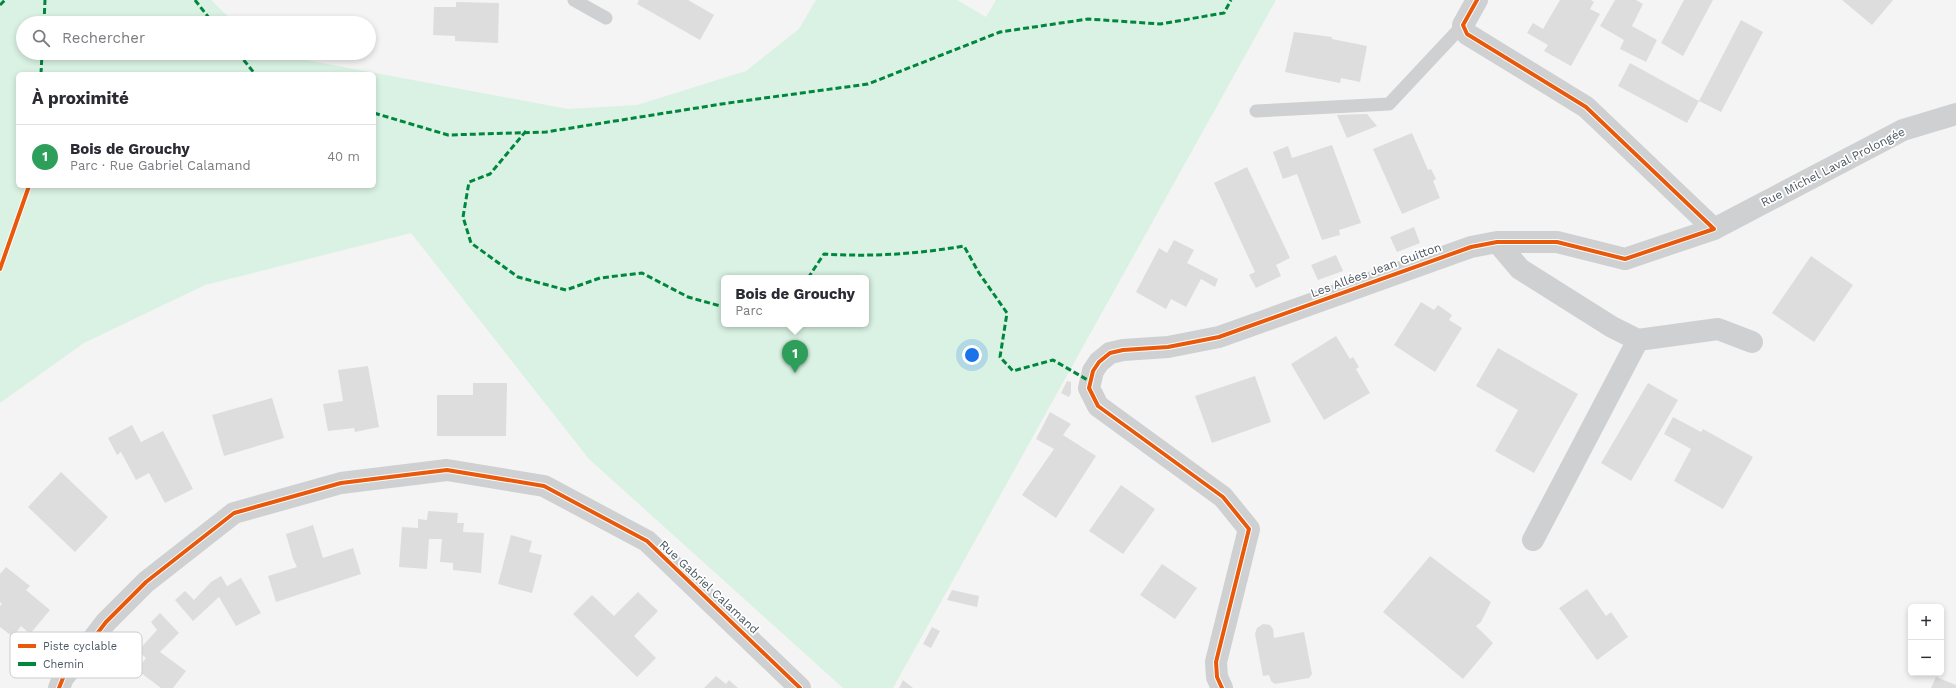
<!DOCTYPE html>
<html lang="fr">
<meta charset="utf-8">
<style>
body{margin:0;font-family:"Work Sans",sans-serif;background:#f7f7f7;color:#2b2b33}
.controls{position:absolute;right:12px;bottom:12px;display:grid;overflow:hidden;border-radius:6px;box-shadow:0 2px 6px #0003}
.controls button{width:36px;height:36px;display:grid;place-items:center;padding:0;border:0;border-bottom:1px solid #e1e1e2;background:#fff;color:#2b2b33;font:20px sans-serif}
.you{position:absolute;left:972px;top:355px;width:14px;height:14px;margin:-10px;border:3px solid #fff;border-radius:50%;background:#1a73e8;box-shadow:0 0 0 6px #1a73e833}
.badge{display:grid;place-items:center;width:26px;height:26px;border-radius:50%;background:#1a73e8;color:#fff;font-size:13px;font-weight:700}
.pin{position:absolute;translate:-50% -33px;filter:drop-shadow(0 1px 2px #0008)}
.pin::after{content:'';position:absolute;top:21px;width:14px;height:12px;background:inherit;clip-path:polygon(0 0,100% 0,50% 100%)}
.popup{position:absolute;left:721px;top:275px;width:148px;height:52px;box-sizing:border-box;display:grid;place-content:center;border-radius:6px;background:#fff;filter:drop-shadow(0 1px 3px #0005);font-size:13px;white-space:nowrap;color:#7c7c81}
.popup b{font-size:15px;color:#2b2b33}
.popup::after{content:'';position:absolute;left:50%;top:100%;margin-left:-8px;border:8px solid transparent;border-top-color:#fff}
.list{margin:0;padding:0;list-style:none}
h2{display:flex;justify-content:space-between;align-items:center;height:52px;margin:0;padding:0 16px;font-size:17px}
h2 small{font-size:13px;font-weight:400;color:#7c7c81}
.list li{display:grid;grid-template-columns:26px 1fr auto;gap:12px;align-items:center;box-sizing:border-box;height:64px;padding:0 16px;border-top:1px solid #e1e1e2}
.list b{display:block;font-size:15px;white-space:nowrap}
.list p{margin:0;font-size:13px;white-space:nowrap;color:#7c7c81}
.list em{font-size:13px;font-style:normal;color:#7c7c81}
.icon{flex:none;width:22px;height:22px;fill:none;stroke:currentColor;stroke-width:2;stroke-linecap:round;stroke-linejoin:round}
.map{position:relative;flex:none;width:1956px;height:688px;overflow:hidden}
.search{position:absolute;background:#fff;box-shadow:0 2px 6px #0003;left:16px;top:16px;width:360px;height:44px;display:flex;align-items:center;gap:10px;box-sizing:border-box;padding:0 14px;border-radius:22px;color:#7c7c81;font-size:15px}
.panel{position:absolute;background:#fff;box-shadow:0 2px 6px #0003;left:16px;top:72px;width:360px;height:116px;border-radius:6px}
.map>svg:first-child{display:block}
.green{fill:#d9f2e3;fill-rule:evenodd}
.building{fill:#ddddde}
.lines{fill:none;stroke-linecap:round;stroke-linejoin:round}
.service{stroke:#ced0d2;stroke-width:13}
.minor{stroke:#ced0d2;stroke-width:22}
.quiet{stroke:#00873e;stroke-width:3;stroke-dasharray:6 3;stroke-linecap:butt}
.cycleway-casing{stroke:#fff;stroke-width:6}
.cycleway{stroke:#e8590c;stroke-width:4}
.labels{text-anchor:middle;stroke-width:3.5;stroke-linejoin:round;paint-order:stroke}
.street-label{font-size:12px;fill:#4a5661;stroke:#fff}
.key{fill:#fff;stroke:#c9ccd0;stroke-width:1}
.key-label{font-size:11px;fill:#4a5661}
</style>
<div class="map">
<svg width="1956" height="688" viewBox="0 0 1956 688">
<rect width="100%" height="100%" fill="#f4f4f4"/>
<!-- green -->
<path class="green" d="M0,0H211L235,23H23V53H269L568,109L637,105L746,71L799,29L816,0H957L986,17L996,0H1276L893,688H843L589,459L411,233L205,285L84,343L0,403ZM18,74H374V186H18ZM724,278H866V324H724Z"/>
<!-- building -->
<path class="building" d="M639,0H688L714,15L700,40L637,4Z
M1560,0H1591L1594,2L1590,9L1600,14L1571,66L1544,51L1548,45L1527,33L1533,23L1543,29Z
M1615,0H1636L1643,4L1632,26L1657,40L1646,62L1620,49L1624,40L1600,26Z
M1684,0H1713L1683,56L1661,43Z
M1842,0H1893L1872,25Z
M456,2L499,3L498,43L455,41V36L433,35L434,7H456Z
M1741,20L1763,32L1721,112L1699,101L1687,123L1618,86L1630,63L1699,101Z
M1294,32L1332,37V39L1367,46L1360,82L1341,78L1340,83L1285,72Z
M1367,114L1377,126L1347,138L1337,115Z
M1412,133L1428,170L1431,169L1436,179L1433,181L1440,198L1402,214L1373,149Z
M1332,145L1361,223L1339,230L1340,235L1322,240L1297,174L1283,179L1273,152L1288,146L1292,158Z
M1247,167L1290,258L1276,265L1281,276L1256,288L1249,275L1255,272L1214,183Z
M1414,227L1420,243L1397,252L1390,237Z
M1174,240L1194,250L1187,263L1218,279L1215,287L1201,279L1186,307L1171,299L1166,309L1136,292L1159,248L1167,253Z
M1336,255L1343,271L1318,280L1311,265Z
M1811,256L1853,285L1814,342L1772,313Z
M1421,302L1434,310L1438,305L1452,315L1449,320L1462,328L1435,372L1394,345Z
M1336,336L1350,359L1353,357L1359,367L1356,369L1370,393L1324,420L1291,364Z
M1498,348L1578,394L1534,473L1495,451L1518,410L1476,386Z
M368,366L379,427L355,432L354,428L328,431L323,404L343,401L338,370Z
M1255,376L1271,422L1212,443L1195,396Z
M1067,381L1071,382V393L1069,397L1061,393Z
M473,383H507L506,436H437V395H473Z
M1648,383L1678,400L1631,481L1601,463Z
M272,398L284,438L224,456L212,415Z
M1050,412L1071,424L1063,435L1096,456L1056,518L1022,495L1054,449L1036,439Z
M1673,417L1701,432L1703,429L1753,457L1723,509L1674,481L1691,449L1664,434Z
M132,425L141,442L163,431L193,489L165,503L149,473L136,480L121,452L117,455L108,438Z
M61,472L108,517L75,552L28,507Z
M1121,485L1155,509L1123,554L1089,531Z
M428,511L458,513L457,523H464L463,532L484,533L481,573L453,570V563L440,562L442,539H429L427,569L399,567L402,527L418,528V519L427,520Z
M313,525L323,558L353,548L361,574L276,602L268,576L297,567L293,559L286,534Z
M511,535L532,541L529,552L542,555L532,593L498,584Z
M1430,556L1491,602L1481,622L1476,626L1493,643L1463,679L1383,612Z
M1162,564L1197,588L1175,619L1140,595Z
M6,567L30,586L26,590L50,610L30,634L21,626L13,637L0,627V606L2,604L0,602V574Z
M221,576L227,586L241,578L261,613L236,626L219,597L193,621L175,600L185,591L194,600L211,582Z
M1587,589L1606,616L1611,612L1628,637L1597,660L1559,608Z
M952,590L979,596L977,607L947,600Z
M638,592L658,611L634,636L656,658L637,677L573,614L592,595L614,616Z
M160,613L179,633L160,652L186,671L173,688H161L137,670L146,658L138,651L157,630L151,622Z
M1263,624L1270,625L1273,629L1274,638L1304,632L1312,674L1309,678L1275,684L1271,681L1269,675L1263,676L1255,634L1257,628Z
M932,627L940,631L931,648L923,644Z
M716,676L726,684L729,680L738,688H704Z
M1936,677L1956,685V688H1931Z
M903,680L913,688H899Z"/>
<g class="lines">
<!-- service -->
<path class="service" d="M574,0L606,18
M1256,111L1389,104L1463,25"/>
<!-- minor -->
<path class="minor" d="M1714,229L1903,130L1956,114
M1497,242L1520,269L1612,327L1638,340L1718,329L1752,342
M1533,540L1638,340
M59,688L63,678L106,622L146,582L234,513L341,483L447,470L544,486L647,541L800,688
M1222,688L1217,677L1216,662L1249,529L1223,497L1098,406L1089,388L1093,371L1099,362L1110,353L1123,350L1168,347L1219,337L1471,247L1497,242H1557L1625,259L1714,229L1586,107L1467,34L1463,25L1477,0"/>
<!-- quiet -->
<path class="quiet" d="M195,0L213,23
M0,5L5,0
M44,23L45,0
M238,53L255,74
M41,74L42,53
M374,113L448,135L546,132L728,103L868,84L1000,32L1088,19L1160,24L1224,13L1231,0
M526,131L490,174L469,182L463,217L471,243L518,277L566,290L600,278L642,273L688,297L724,307
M808,278L824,254C871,257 918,254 964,246L979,273L1007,313L1000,357L1013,371L1053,360L1091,382"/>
<defs>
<path id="cycleway" d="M0,269L29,186
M59,688L63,678L106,622L146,582L234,513L341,483L447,470L544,486L647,541L800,688
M1222,688L1217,677L1216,662L1249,529L1223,497L1098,406L1089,388L1093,371L1099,362L1110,353L1123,350L1168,347L1219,337L1471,247L1497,242H1557L1625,259L1714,229L1586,107L1467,34L1463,25L1477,0"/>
</defs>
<!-- cycleway casing -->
<use href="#cycleway" class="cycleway-casing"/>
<!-- cycleway -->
<use href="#cycleway" class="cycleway"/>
</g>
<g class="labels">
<!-- street labels -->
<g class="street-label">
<text transform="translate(1833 167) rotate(-27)" y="4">Rue Michel Laval Prolongée</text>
<text transform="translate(1376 270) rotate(-20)" y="4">Les Allées Jean Guitton</text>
<text transform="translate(709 587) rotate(43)" y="4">Rue Gabriel Calamand</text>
</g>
</g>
<!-- legend -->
<rect x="10" y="632" width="132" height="46" rx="6" class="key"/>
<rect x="18" y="644" width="18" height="4" fill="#e8590c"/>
<rect x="18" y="662" width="18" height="4" fill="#00873e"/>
<g class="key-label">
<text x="43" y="650">Piste cyclable</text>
<text x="43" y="668">Chemin</text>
</g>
</svg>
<div class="controls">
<button>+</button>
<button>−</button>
</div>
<div class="you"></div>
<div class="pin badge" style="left:795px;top:373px;background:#2e9e5b">1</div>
<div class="popup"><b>Bois de Grouchy</b>Parc</div>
<div class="search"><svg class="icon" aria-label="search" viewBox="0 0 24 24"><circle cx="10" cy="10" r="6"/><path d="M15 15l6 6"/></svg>Rechercher</div>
<section class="panel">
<h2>À proximité<small></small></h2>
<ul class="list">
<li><span class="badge" style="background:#2e9e5b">1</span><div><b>Bois de Grouchy</b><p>Parc · Rue Gabriel Calamand</p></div><em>40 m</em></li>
</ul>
</section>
</div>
